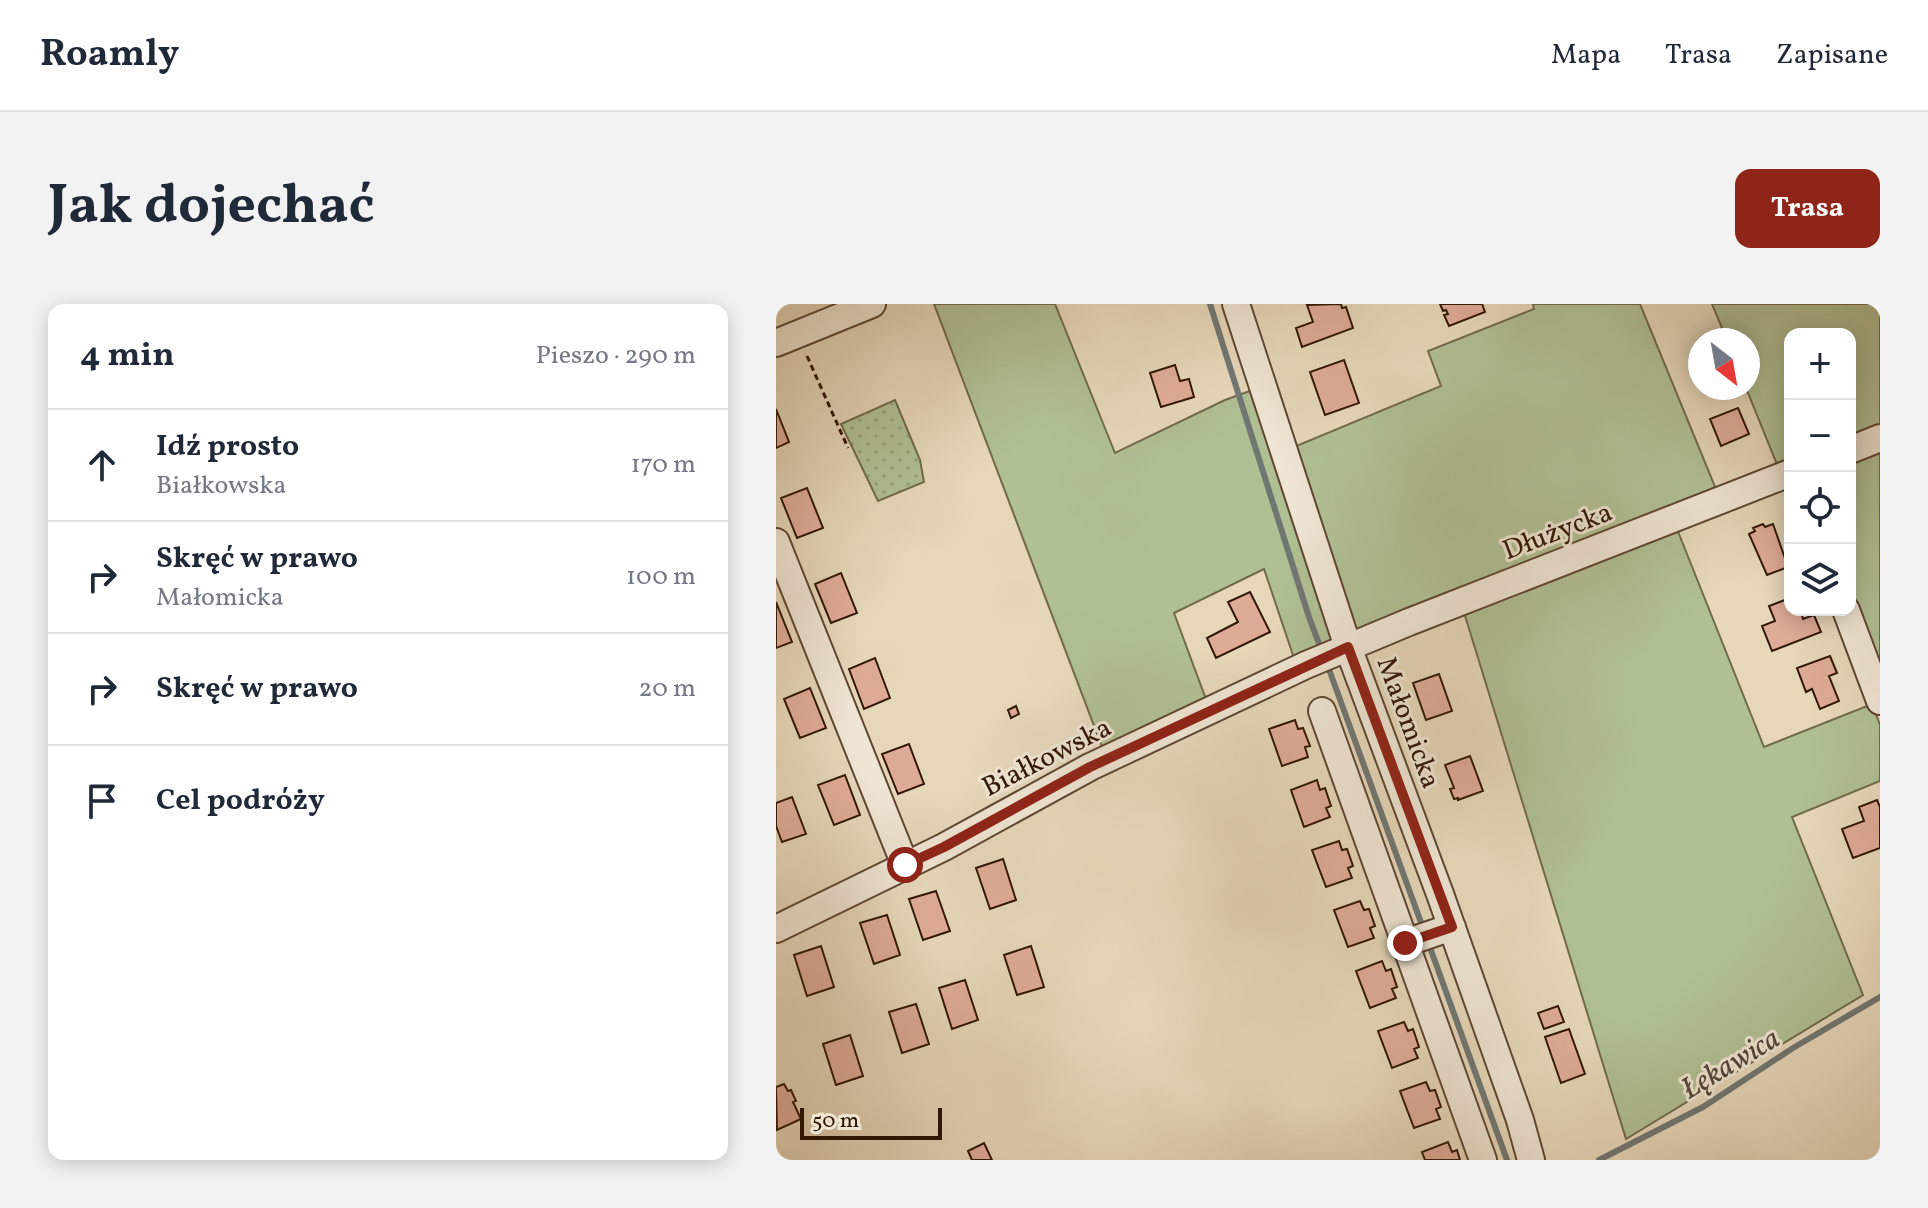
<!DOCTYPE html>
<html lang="pl">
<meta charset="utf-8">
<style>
body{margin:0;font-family:Vollkorn,serif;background:#f2f2f3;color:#1f2937}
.controls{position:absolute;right:24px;top:24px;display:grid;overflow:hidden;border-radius:16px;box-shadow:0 4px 20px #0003}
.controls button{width:72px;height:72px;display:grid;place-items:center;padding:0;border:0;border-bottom:2px solid #e0e1e3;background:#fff;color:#1f2937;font:40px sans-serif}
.compass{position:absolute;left:912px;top:24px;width:72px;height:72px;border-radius:50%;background:#fff;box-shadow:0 4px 20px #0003;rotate:149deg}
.scale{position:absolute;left:24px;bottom:20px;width:142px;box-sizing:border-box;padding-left:8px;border:4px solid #321706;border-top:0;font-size:22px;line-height:28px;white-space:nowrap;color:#321706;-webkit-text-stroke:6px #efe5d3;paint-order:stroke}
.stop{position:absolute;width:24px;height:24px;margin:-18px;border:6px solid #8f2418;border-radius:50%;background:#fff}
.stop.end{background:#8f2418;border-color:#fff;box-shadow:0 2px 8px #0008}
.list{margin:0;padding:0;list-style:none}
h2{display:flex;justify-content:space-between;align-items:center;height:104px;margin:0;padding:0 32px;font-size:34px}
h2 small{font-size:26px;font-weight:400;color:#747a83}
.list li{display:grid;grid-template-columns:52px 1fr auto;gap:24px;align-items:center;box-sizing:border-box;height:112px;padding:0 32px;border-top:2px solid #e0e1e3}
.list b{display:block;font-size:30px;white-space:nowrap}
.list p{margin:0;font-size:26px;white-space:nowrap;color:#747a83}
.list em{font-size:26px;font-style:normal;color:#747a83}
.icon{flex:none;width:44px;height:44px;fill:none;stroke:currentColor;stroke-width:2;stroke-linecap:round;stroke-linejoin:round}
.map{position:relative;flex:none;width:1104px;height:856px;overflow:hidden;border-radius:16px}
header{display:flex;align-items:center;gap:48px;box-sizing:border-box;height:112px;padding:0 40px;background:#fff;border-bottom:2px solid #e0e1e3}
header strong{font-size:38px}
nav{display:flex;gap:44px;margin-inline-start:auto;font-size:28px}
.intro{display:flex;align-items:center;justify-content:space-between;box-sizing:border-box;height:192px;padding:0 48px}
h1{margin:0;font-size:56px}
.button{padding:20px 36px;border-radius:16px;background:#8f2418;color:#fff;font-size:28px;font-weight:700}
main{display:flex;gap:48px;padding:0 48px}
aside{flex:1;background:#fff;border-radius:16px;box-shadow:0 4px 20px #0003}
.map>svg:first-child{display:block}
.grass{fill:#b0bf94;stroke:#716b4d;stroke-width:2}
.garden{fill:url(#garden-dots);stroke:#716b4d;stroke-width:2}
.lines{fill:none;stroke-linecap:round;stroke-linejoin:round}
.stream{stroke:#707772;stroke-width:6}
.building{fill:#dfab99;stroke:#321706;stroke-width:2}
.minor-casing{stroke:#5f4733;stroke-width:30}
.path{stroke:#321706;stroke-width:3;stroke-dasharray:6 4;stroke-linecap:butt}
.minor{stroke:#efe5d3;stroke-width:26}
.route{stroke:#8f2418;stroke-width:10}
.labels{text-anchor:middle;stroke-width:6;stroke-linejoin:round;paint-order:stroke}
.street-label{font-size:28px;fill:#321706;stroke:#efe5d3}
.water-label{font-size:30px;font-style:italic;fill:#51473c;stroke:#efe5d3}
</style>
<header>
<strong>Roamly</strong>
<nav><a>Mapa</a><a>Trasa</a><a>Zapisane</a></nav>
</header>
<div class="intro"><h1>Jak dojechać</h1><a class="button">Trasa</a></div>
<main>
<aside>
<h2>4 min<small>Pieszo · 290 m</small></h2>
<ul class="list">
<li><svg class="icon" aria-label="ahead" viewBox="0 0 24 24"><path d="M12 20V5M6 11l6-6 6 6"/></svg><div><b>Idź prosto</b><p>Białkowska</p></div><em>170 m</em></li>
<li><svg class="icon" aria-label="right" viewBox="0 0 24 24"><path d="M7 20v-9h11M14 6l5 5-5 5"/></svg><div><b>Skręć w prawo</b><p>Małomicka</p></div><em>100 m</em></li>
<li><svg class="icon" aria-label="right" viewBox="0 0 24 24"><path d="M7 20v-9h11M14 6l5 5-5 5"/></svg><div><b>Skręć w prawo</b></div><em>20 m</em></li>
<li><svg class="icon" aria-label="arrive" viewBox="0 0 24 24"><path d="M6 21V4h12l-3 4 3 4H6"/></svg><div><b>Cel podróży</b></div></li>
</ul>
</aside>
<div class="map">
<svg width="1104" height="856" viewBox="0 0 1104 856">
<defs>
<pattern id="garden-dots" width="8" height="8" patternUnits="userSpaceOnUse" patternTransform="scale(2)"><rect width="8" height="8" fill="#b0bf94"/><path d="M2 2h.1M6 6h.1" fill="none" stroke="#98a37e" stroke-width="1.8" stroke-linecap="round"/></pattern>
</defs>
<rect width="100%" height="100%" fill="#e6d7bb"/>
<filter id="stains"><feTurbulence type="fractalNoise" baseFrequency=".0025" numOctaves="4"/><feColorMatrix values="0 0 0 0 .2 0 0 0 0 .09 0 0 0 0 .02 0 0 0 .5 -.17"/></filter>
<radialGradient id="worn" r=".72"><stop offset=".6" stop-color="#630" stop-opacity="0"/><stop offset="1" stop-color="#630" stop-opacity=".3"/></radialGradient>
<!-- grass -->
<path class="grass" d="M158,0H279L339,149L449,96L479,85L564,342L519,357L488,265L398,309L431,398L328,448Z
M757,0H864L942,190L576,329L513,145L665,82L652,47L758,5Z
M936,0H1104V127L1074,139V30H1014V163H1002L970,84H972V36H951Z
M1104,140V378L1074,296V152Z
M899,220L988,443L1096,400L1104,421V477L1016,513L1087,691L850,835L687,305Z"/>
<!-- garden -->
<path class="garden" d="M119,96L144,156L148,178L102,197L65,120Z"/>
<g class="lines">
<!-- stream -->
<path class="stream" d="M434,0L533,313L545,345
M554,368L647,624
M652,638L731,856
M823,856L927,803L1017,744L1104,693"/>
</g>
<!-- building -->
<path class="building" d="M565,0L566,4L570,3L577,24L526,43L520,24L537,18L531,1Z
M664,0H706L709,8L673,22L668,11L672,10L670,6L667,7Z
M568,56L583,99L549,111L534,68Z
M399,61L404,77L413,75L418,93L385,103L374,69Z
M962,104L973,130L945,142L934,115Z
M0,105L13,138L0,144Z
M31,184L47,224L21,234L5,194Z
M987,220L989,223L997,220L1012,263L991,271L973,230L979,227L977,224Z
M65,269L81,309L55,319L39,280Z
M474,288L494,328L440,354L431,334L462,318L452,298Z
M1014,294V306H1027L1025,308L1027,315L1038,311L1045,328L996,347L986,322L999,317L993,302Z
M0,298L16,338L0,344Z
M1054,352L1061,369L1053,372L1063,397L1044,405L1036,385L1030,388L1021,364Z
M99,354L114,394L88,405L73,365Z
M663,370L676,407L650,416L637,379Z
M34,384L50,424L24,434L8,395Z
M240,402L243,410L235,414L232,406Z
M519,416L522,425L527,424L534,442L529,443L532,453L506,462L493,425Z
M133,440L148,480L122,490L106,450Z
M694,452L707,487L682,496V494L678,495L674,485L678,484L669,461Z
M69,471L84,511L58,521L42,481Z
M541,476L544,486L549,484L555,502L550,504L554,513L528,523L515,486Z
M16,493L30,530L6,538L0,522V499Z
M1101,496L1104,503V544L1077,554L1066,525L1088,517L1083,503Z
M563,537L566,546L571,545L577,562L572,564L576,574L550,583L536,546Z
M227,555L240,596L214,605L200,564Z
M160,587L174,627L147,636L133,595Z
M584,597L588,606L593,605L599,622L594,624L598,634L572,643L558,606Z
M111,611L124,651L98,660L84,619Z
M45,642L58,683L31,692L18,651Z
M255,642L268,683L241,691L228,651Z
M606,657L610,667L615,665L621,683L616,685L620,694L594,704L580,667Z
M189,676L202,716L176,725L163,684Z
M140,700L153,740L126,749L113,708Z
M782,702L788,718L768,725L762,709Z
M628,718L632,727L637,725L643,743L638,745L642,754L616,764L602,727Z
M793,725L809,770L785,779L769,733Z
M74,731L87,772L60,781L47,740Z
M650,778L654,787L659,786L665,803L660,805L664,815L638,824L624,787Z
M8,780L12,787L15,786L20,797L17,798L25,815L1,826L0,783Z
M672,838L676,848L681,846L684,856H649L646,848Z
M208,839L216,856H196L192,847Z"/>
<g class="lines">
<defs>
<path id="minor" d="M460,0L572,343L664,590L744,816L755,856
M0,39L96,0
M1074,146L1104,134
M0,238L129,561
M1070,306L1104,397
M546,407L707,856
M0,625L168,543L314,463L530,361L633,318L1014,169
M629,639L676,623"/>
</defs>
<!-- minor casing -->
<use href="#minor" class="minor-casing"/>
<!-- path -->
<path class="path" d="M31,52L72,144"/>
<!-- minor -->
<use href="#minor" class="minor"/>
</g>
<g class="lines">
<!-- route -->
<path class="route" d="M129,561L168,543L314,463L572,343L676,623L629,639"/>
</g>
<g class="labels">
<!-- street labels -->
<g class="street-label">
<text transform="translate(781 226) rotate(-21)" y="10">Dłużycka</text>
<text transform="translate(634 418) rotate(70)" y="10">Małomicka</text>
<text transform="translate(270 452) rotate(-27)" y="10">Białkowska</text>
</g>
<!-- water labels -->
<g class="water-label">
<text transform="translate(954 759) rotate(-31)" y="10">Łękawica</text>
</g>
</g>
<rect width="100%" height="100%" filter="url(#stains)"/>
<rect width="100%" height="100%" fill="url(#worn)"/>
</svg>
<div class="controls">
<button>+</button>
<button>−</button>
<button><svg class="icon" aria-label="locate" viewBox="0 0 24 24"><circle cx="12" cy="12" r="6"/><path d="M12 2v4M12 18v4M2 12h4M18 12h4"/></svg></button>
<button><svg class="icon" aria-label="layers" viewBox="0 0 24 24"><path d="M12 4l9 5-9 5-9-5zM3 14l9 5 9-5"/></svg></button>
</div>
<svg class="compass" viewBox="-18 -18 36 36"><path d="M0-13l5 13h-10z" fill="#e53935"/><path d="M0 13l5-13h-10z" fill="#747a83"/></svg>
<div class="scale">50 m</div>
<div class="stop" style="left:129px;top:561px"></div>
<div class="stop end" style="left:629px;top:639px"></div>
</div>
</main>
